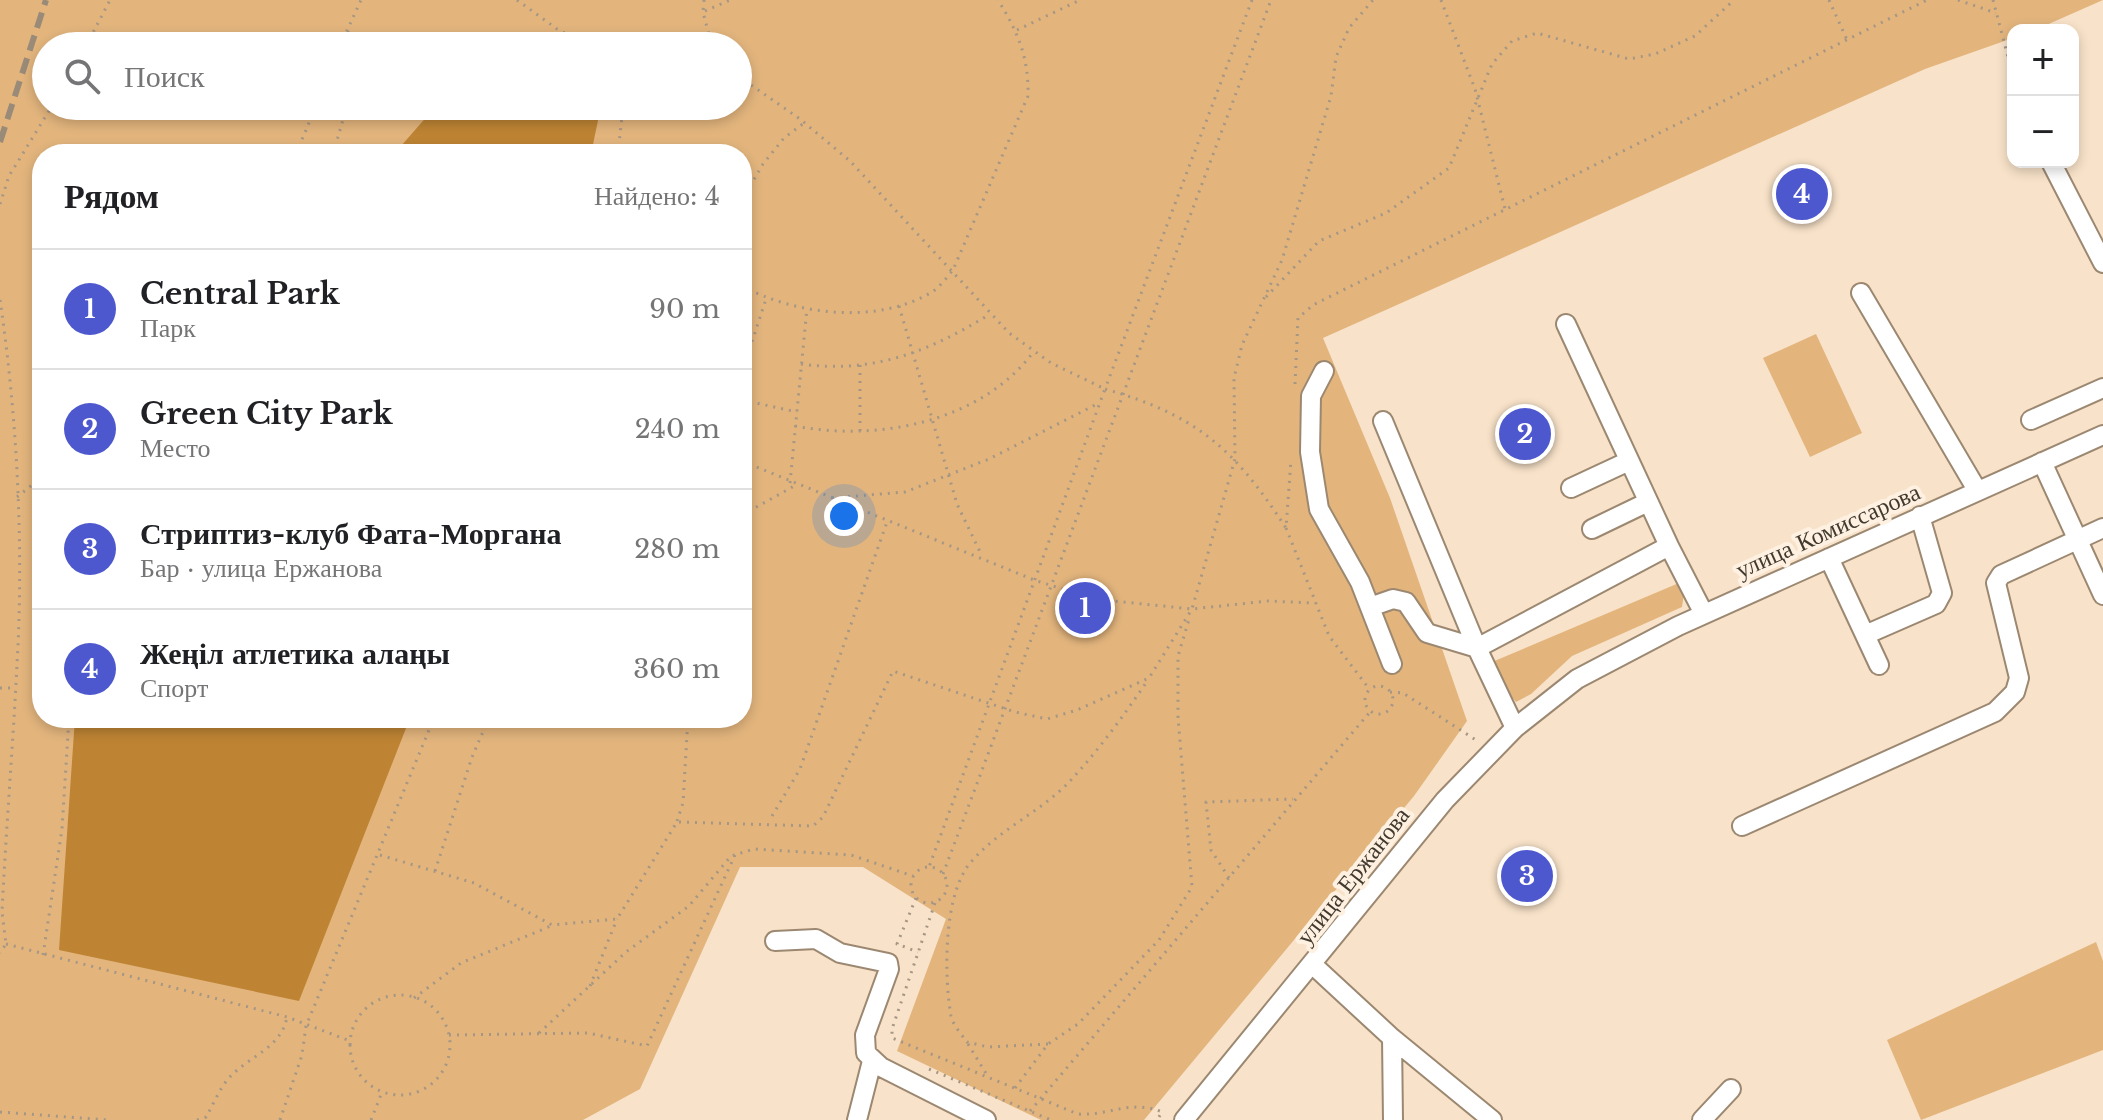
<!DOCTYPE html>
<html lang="ru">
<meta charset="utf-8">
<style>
body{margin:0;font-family:"Libre Baskerville",serif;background:#f2f2f2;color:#202124}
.controls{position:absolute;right:24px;top:24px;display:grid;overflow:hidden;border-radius:16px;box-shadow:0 4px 12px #0003}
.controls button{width:72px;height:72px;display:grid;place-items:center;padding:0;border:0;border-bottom:2px solid #e0e0e0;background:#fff;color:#202124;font:40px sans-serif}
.you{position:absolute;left:844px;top:516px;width:28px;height:28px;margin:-20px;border:6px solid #fff;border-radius:50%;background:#1a73e8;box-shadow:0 0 0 12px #1a73e833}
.badge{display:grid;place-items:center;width:52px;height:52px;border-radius:50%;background:#4e58ce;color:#fff;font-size:26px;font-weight:700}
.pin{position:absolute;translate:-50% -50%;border:4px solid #fff;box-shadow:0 2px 8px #0006}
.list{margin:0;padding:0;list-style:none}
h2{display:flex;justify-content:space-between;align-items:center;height:104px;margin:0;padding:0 32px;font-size:34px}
h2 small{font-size:26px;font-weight:400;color:#757577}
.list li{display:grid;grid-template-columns:52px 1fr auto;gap:24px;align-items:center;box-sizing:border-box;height:120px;padding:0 32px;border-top:2px solid #e0e0e0}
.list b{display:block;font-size:30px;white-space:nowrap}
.list p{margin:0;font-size:26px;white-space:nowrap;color:#757577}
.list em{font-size:26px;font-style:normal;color:#757577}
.icon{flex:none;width:44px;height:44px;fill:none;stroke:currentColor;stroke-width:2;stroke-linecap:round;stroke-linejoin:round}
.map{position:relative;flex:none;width:2103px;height:1120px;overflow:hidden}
.search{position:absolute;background:#fff;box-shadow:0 4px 12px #0003;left:32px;top:32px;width:720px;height:88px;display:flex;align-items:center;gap:20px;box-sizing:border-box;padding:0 28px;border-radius:44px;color:#757577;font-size:30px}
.panel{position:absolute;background:#fff;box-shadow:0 4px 12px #0003;left:32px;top:144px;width:720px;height:584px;border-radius:32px}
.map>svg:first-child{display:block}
.green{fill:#e3b57d;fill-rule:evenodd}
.water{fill:#be8434}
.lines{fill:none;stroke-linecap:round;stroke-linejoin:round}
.minor-casing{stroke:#9c8871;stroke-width:22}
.path{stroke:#a69684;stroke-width:3;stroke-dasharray:2 6;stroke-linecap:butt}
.minor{stroke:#fff;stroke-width:18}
.rail{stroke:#9a8b79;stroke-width:6;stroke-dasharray:16 8;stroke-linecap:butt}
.labels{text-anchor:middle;stroke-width:8;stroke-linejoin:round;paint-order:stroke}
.street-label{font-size:24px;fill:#423a2f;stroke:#fef1e1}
</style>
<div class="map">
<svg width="2103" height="1120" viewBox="0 0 2103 1120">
<rect width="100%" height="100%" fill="#f8e2c9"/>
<!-- green -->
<path class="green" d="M0,0H2103L2035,30H2013V38L1925,69L1323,338L1390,498L1467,721L1414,796L1144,1120H1041L897,1051L946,919L863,867H740L640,1089L583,1120H0ZM46,46H738V106H46ZM42,154H742V718H42Z
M1816,334L1862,433L1810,457L1763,358Z
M1686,580L1682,607L1572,656L1531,694L1516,702L1485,665Z
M2096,942L2103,961V1050L1921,1120L1887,1040Z"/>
<!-- water -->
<path class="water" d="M436,106H601L591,154H394Z
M75,718H410L299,1001L59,950Z"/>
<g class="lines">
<defs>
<path id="minor" d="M2051,162L2103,263
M1861,293L1977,490
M1566,324L1669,546
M1324,371L1311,396L1310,452L1319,509L1360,582L1392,664
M2031,420L2103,388
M1383,421L1477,648
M2042,462L2103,595
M1571,488L1629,461
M1592,529L1648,502
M1829,558L1879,665
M1370,607L1393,599L1406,602L1427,633L1477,648
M1865,635L1936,604L1942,593L1920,516
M1515,728L1477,648L1669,546L1704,614
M1742,826L1995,712L2015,692L2019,678L1996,583L2001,575L2103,528
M775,941L816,939L840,953L888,963L889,969L865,1035L866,1053L881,1067L986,1120
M1313,965L1392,1038L1492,1120
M1392,1038L1393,1120
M857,1120L872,1061
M1184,1120L1445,800L1515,728L1577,679L1678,626L2103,435
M1702,1120L1731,1089"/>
</defs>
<!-- minor casing -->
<use href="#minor" class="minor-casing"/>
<!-- path -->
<path class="path" d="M517,0L557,29L590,46
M704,0L703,12L712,46
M1252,0L1105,389C1196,415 1234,448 1286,528L1291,460
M1441,0L1475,89L1505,209
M1829,0L1847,40
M1958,0L1996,13
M1993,0L2013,76
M705,11L730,0
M1017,30L1080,0
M348,31L349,46
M86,46L110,0
M340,46L361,0
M738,76L800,119L850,161L1009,333L1051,363L1105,389L929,867
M296,154L316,106
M333,154L347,106
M618,154L623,106
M742,200L763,164L784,138L804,123
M0,204L9,176L52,106
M742,286C796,315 877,325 932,292C940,287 947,277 953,270L1028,96C1029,58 1018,32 998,0
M1266,297L1319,241L1386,213L1449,168L1492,64L1512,41L1537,33L1629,59L1655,54L1695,36L1734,0
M0,300C17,415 24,548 17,664C13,746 6,829 2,912L6,944L0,953
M899,306L957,504L982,556
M742,331L753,335
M801,364C874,374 930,351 990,314
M860,365V433
M742,372L766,299
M1295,384L1298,318L1313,305L1927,0
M742,400L797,412
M795,426C878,442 982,422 1034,351
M742,461L1034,580L1094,599L1192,609L1268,601L1315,603
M790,483L807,308
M17,497L42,477
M832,498L905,492L989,459L1099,403
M742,515L796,485
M1286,528L1329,636L1370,690
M1365 700a14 14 0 1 1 28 0a14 14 0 1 1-28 0Z
M0,688H15
M1390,692L1403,693L1476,740
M772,816L800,769L887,522
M677,821L683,803L688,718
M380,855L474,883L552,925L617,919L677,822L813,826L823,817L893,671L1015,712L1047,719L1077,710L1149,678L1192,609L1235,459L1234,378L1242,345L1282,260L1331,96L1336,57L1349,28L1373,0
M911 885a18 18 0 1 1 36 0a18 18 0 1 1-36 0Z
M435,871L472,757L489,718
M943,874L1271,0
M1229,878L1211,850L1206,802L1293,799
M916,898L897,944L918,952
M935,903L892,1029V1038L1078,1114C1109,1116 1131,1099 1162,1112L1157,1120
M6,944L287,1017L350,1041
M43,955L62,829L69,718
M590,986L617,919
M350 1045a50 50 0 1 1 100 0a50 50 0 1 1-100 0Z
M414,998L461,963L551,926
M539,1033L626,952L689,906L731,856L754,849L851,855L913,876
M449,1035L588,1033L647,1046L735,855
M968,1044L987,1075
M1048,1044L988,1047L967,1042C961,1034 953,1025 951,1016C944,976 943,894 971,862C999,829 1041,812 1070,781C1099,750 1124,715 1148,680
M929,1069L1051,1120
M1015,1088L1048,1044L1078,1024L1159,940L1192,887L1178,717V656L1190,616
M1030,1111L1370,712
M0,1112L108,1120
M197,1120L206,1117C213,1105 219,1090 228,1079C248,1056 281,1049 287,1017
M280,1120L302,1055L306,1026L434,718
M371,1120L382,1092"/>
<!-- minor -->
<use href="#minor" class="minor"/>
<!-- rail -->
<path class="rail" d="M0,142L46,0"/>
</g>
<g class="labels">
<!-- street labels -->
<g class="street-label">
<text transform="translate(1828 531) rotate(-24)" y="8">улица Комиссарова</text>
<text transform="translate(1353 876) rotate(-52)" y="8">улица Ержанова</text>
</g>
</g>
</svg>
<div class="controls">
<button>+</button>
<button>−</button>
</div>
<div class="you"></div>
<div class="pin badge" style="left:1085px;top:608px">1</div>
<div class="pin badge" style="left:1525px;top:434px">2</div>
<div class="pin badge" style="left:1527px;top:876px">3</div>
<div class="pin badge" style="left:1802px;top:194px">4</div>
<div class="search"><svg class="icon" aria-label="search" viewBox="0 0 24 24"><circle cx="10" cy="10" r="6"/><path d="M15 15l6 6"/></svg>Поиск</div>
<section class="panel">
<h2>Рядом<small>Найдено: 4</small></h2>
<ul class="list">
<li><span class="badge">1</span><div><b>Central Park</b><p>Парк</p></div><em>90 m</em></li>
<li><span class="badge">2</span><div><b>Green City Park</b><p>Место</p></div><em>240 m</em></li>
<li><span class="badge">3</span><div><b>Стриптиз-клуб Фата-Моргана</b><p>Бар · улица Ержанова</p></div><em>280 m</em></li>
<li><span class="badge">4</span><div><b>Жеңіл атлетика алаңы</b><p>Спорт</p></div><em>360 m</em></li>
</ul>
</section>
</div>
